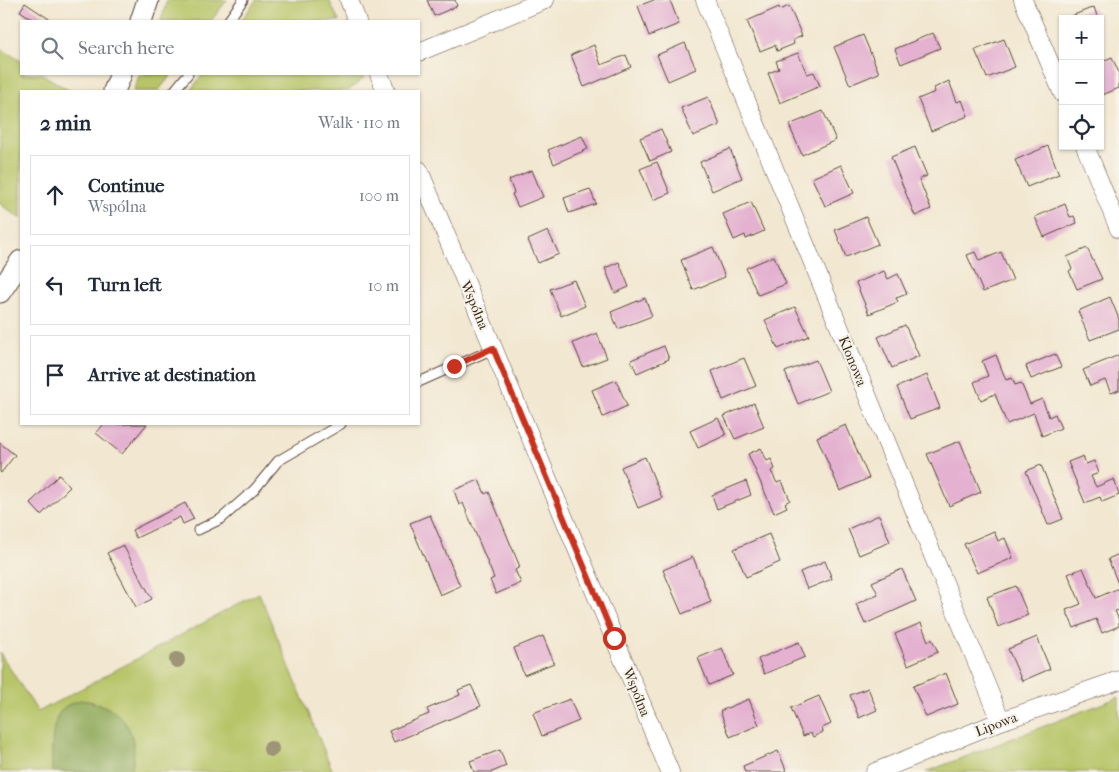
<!DOCTYPE html>
<meta charset="utf-8">
<style>
body{margin:0;font-family:"IM FELL French Canon",serif;background:#f2f2f3;color:#1f2937}
.controls{position:absolute;right:15px;top:15px;display:grid;overflow:hidden;border-radius:0px;box-shadow:0 1px 4px #0004}
.controls button{width:45px;height:45px;display:grid;place-items:center;padding:0;border:0;border-bottom:1px solid #e0e1e3;background:#fff;color:#1f2937;font:25px sans-serif}
.stop{position:absolute;width:15px;height:15px;margin:-11px;border:4px solid #c8321e;border-radius:50%;background:#fff}
.stop.end{background:#c8321e;border-color:#fff;box-shadow:0 1px 5px #0008}
.list{margin:0;padding:0;list-style:none}
h2{display:flex;justify-content:space-between;align-items:center;height:65px;margin:0;padding:0 20px;font-size:21px}
h2 small{font-size:16px;font-weight:400;color:#747a83}
.list li{display:grid;grid-template-columns:32px 1fr auto;gap:15px;align-items:center;box-sizing:border-box;height:80px;margin:0 10px 10px;padding:0 10px;border:1px solid #e0e1e3;border-radius:0px}
.list b{display:block;font-size:19px;white-space:nowrap}
.list p{margin:0;font-size:16px;white-space:nowrap;color:#747a83}
.list em{font-size:16px;font-style:normal;color:#747a83}
.icon{flex:none;width:28px;height:28px;fill:none;stroke:currentColor;stroke-width:2;stroke-linecap:round;stroke-linejoin:round}
.map{position:relative;flex:none;width:1119px;height:772px;overflow:hidden}
.search{position:absolute;background:#fff;box-shadow:0 1px 4px #0004;left:20px;top:20px;width:400px;height:55px;display:flex;align-items:center;gap:12px;box-sizing:border-box;padding:0 18px;border-radius:0px;color:#747a83;font-size:19px}
.panel{position:absolute;background:#fff;box-shadow:0 1px 4px #0004;left:20px;top:90px;width:400px;height:335px;border-radius:0px}
.map>svg:first-child{display:block}
.green{fill:#b7c568;stroke:#797843}
.forest{fill:#91aa5c;stroke:#666a3d}
.building{fill:#e4b1d0}
.lines{fill:none;stroke-linecap:round;stroke-linejoin:round}
.service-casing{stroke:#564639;stroke-width:11}
.minor-casing{stroke:#564639;stroke-width:19}
.tertiary-casing{stroke:#564639;stroke-width:23}
.service{stroke:#fff;stroke-width:9}
.minor{stroke:#fff;stroke-width:18}
.tertiary{stroke:#fff;stroke-width:21}
.tree{fill:#9e9478}
.route{stroke:#c8321e;stroke-width:6}
.labels{text-anchor:middle;stroke-width:4;stroke-linejoin:round;paint-order:stroke}
.street-label{font-size:14px;fill:#3b2a1e;stroke:#f7f3e8}
</style>
<div class="map">
<svg width="1119" height="772" viewBox="0 0 1119 772">
<rect width="100%" height="100%" fill="#f7f3e8"/>
<filter id="ink" filterUnits="userSpaceOnUse"><feTurbulence type="fractalNoise" baseFrequency=".02" numOctaves="2"/><feDisplacementMap in="SourceGraphic" scale="10" xChannelSelector="R" yChannelSelector="G"/><feConvolveMatrix kernelMatrix="1 2 1 2 8 2 1 2 1" color-interpolation-filters="sRGB"/></filter>
<filter id="wash" filterUnits="userSpaceOnUse"><feTurbulence type="fractalNoise" baseFrequency=".0096" numOctaves="4" result="noise"/><feDisplacementMap in="SourceGraphic" scale="20" xChannelSelector="R" yChannelSelector="G"/><feGaussianBlur stdDeviation="1.12" result="paint"/><feColorMatrix in="noise" values="0 0 0 0 0 0 0 0 0 0 0 0 0 0 0 0 0 1.4 0 .05"/><feComposite in="paint" operator="in"/></filter>
<g filter="url(#wash)">
<rect width="100%" height="100%" fill="#f2e7d0"/>
<!-- green -->
<path class="green" d="M167,0H227L211,21H161Z
M256,0H329L339,21H241Z
M0,48L21,61V74H42L70,91H21V219L0,204Z
M140,74H172L158,91H133Z
M203,74H362L364,78L348,91H190Z
M259,593L333,772H0V653L38,712Z
M1119,697V772H926Z"/>
<!-- forest -->
<path class="forest" d="M81,700C121,704 142,733 131,772H52C52,755 50,726 60,712C64,705 73,703 81,700Z"/>
<g id="blocks">
<!-- building -->
<path class="building" d="M427,0H455L457,6L434,16Z
M654,0H670L679,24L649,36L638,6Z
M25,3L52,21H35L20,11Z
M789,6L802,36L793,40L794,44L777,51L775,45L760,51L747,21L779,7L780,10Z
M1094,7L1098,19H1064Z
M933,33L940,48L901,64L895,49Z
M863,35L879,73L850,85L834,47Z
M1004,39L1015,67L987,78L975,50Z
M685,43L696,69L668,81L657,55Z
M594,45L601,65L626,55L631,67L584,87L571,55Z
M798,53L807,74L814,72L820,86L780,103L768,73L779,69L776,61Z
M1112,57L1119,73V88L1100,96V62Z
M949,81L957,102L962,100L968,116L931,131L918,99L935,92L934,88Z
M708,97L720,125L693,136L681,108Z
M823,111L836,140L802,155L789,125Z
M661,129L671,152L650,161L640,138Z
M582,136L588,149L554,164L548,150Z
M1048,146L1059,174L1027,187L1015,160Z
M915,147L927,176L919,179L931,209L915,216L891,157Z
M730,149L742,178L712,191L700,162Z
M657,162L670,193L653,200L640,169Z
M841,165L854,193L825,206L812,178Z
M532,170L543,197L518,207L512,194L514,193L509,180Z
M590,189L596,204L569,213L564,198Z
M751,202L764,231L746,239L745,235L734,240L723,214Z
M1065,204L1070,217L1074,216L1077,223L1044,237L1035,217Z
M866,217L878,244L846,257L835,230Z
M548,231L559,254L538,263L528,240Z
M713,247L725,277L693,290L681,260Z
M1087,248L1102,279L1077,289L1069,271L1072,269L1067,257Z
M975,252L979,261L1001,252L1013,280L983,292L967,255Z
M774,256L786,284L758,295L746,268Z
M619,262L629,287L615,293L605,268Z
M884,271L888,279L898,274L907,294L896,298L898,302L869,314L856,283Z
M574,280L585,306L561,316L550,289Z
M1110,297L1119,319V329L1090,340L1078,311Z
M645,298L652,316L618,329L611,312Z
M795,307L809,336L778,349L765,320Z
M905,325L919,356L892,368L878,337Z
M597,333L607,358L583,367L573,343Z
M664,346L669,359L637,373L631,360Z
M1055,354L1061,367L1031,379L1026,366Z
M996,355L1006,380L1012,378L1015,385L1021,383L1030,404L1042,399L1049,417L1055,414L1061,428L1042,436L1034,413L1007,424L995,394L981,400L974,382L988,376L982,361Z
M1119,355V390L1111,393L1105,380L1090,386L1083,370Z
M744,358L756,386L723,400L712,371Z
M816,360L829,391L798,404L785,372Z
M927,375L940,408L910,419L897,387Z
M616,380L627,406L603,417L592,390Z
M754,403L764,427L735,439L724,416Z
M718,418L726,435L698,448L690,431Z
M104,424H147L122,454L96,433Z
M846,425L869,478L840,491L817,437Z
M960,441L981,492L949,506L927,454Z
M0,443L15,455L1,473L0,472Z
M761,448L767,461L771,459L775,469L771,471L777,483L782,481L790,500L785,503L787,507L774,513L748,454Z
M1083,456L1086,464L1094,461L1099,473L1091,476L1096,487L1114,479L1119,495L1102,502L1100,497L1085,503L1068,462Z
M645,457L662,498L638,508L621,467Z
M1041,465L1063,519L1048,525L1026,471Z
M59,475L70,487L41,515L30,503Z
M479,480L485,494L489,492L520,567L515,570L521,583L496,594L490,580L494,578L463,503L459,505L454,490Z
M746,481L751,495L717,509L712,495Z
M185,503L194,519L183,524L180,517L136,538L132,530Z
M430,515L460,586L440,595L410,523Z
M879,515L890,542L859,555L848,529Z
M994,531L998,541L1005,538L1013,558L977,573L964,544Z
M769,534L780,562L746,577L734,549Z
M123,545L152,599L136,607L107,553Z
M1119,554V586L1108,559Z
M693,557L711,602L682,614L663,570Z
M825,561L832,579L807,589L800,572Z
M1083,568L1096,598L1119,588V610L1115,611L1119,620V626L1102,633L1096,619L1074,628L1066,610L1081,604L1068,574Z
M902,569L916,601L865,624L856,604L878,594L872,582Z
M1016,586L1028,615L998,627L987,597Z
M921,623L928,641L932,639L938,652L908,665L895,634Z
M543,636L554,663L524,675L514,648Z
M1037,637L1050,669L1022,681L1008,649Z
M799,642L805,657L764,674L758,659Z
M722,648L733,675L709,685L698,658Z
M946,673L958,704L926,717L913,686Z
M471,685L481,706L394,742L389,731L429,714L427,709L460,695L458,690Z
M868,688L877,710L859,718L850,695Z
M819,696L831,724L822,728L823,732L813,737L811,733L803,736L791,708Z
M570,699L579,721L542,736L533,713Z
M749,699L759,725L730,737L720,711Z
M500,750L506,766L492,772H474L470,761Z
M778,751L787,772H745L743,766Z"/>
</g>
</g>
<g filter="url(#ink)">
<use href="#blocks" fill-opacity="0" stroke="#564639" stroke-width="1"/>
<g class="lines">
<defs>
<path id="service" d="M228,21L243,0
M174,91L188,74
M419,382L493,349
M198,530L221,519L254,490L278,461L341,424"/>
<path id="minor" d="M349,0L357,21
M705,0L1001,721
M1023,0L1063,94
M419,52L545,0
M379,74L386,91
M1085,146L1119,229
M419,170L670,772
M875,772L1001,721L1119,680"/>
<path id="tertiary" d="M141,21L148,0
M114,91L121,74
M0,292L21,261"/>
</defs>
<!-- service casing -->
<use href="#service" class="service-casing"/>
<!-- minor casing -->
<use href="#minor" class="minor-casing"/>
<!-- tertiary casing -->
<use href="#tertiary" class="tertiary-casing"/>
<!-- service -->
<use href="#service" class="service"/>
<!-- minor -->
<use href="#minor" class="minor"/>
<!-- tertiary -->
<use href="#tertiary" class="tertiary"/>
</g>
<!-- trees -->
<g class="tree">
<circle cx="177" cy="660" r="8"/>
<circle cx="271" cy="749" r="8"/>
</g>
</g>
<g class="lines" filter="url(#ink)">
<!-- route -->
<path class="route" d="M454,366L493,348L614,638"/>
</g>
<g class="labels">
<!-- street labels -->
<g class="street-label">
<text transform="translate(475 305) rotate(67)" y="5">Wspólna</text>
<text transform="translate(853 361) rotate(68)" y="5">Klonowa</text>
<text transform="translate(637 692) rotate(68)" y="5">Wspólna</text>
<text transform="translate(996 724) rotate(-21)" y="5">Lipowa</text>
</g>
</g>
</svg>
<div class="controls">
<button>+</button>
<button>−</button>
<button><svg class="icon" aria-label="locate" viewBox="0 0 24 24"><circle cx="12" cy="12" r="6"/><path d="M12 2v4M12 18v4M2 12h4M18 12h4"/></svg></button>
</div>
<div class="stop" style="left:614px;top:638px"></div>
<div class="stop end" style="left:454px;top:366px"></div>
<div class="search"><svg class="icon" aria-label="search" viewBox="0 0 24 24"><circle cx="10" cy="10" r="6"/><path d="M15 15l6 6"/></svg>Search here</div>
<section class="panel">
<h2>2 min<small>Walk · 110 m</small></h2>
<ul class="list">
<li><svg class="icon" aria-label="ahead" viewBox="0 0 24 24"><path d="M12 20V5M6 11l6-6 6 6"/></svg><div><b>Continue</b><p>Wspólna</p></div><em>100 m</em></li>
<li><svg class="icon" aria-label="left" viewBox="0 0 24 24"><path d="M17 20v-9H6M10 6l-5 5 5 5"/></svg><div><b>Turn left</b></div><em>10 m</em></li>
<li><svg class="icon" aria-label="arrive" viewBox="0 0 24 24"><path d="M6 21V4h12l-3 4 3 4H6"/></svg><div><b>Arrive at destination</b></div></li>
</ul>
</section>
</div>
